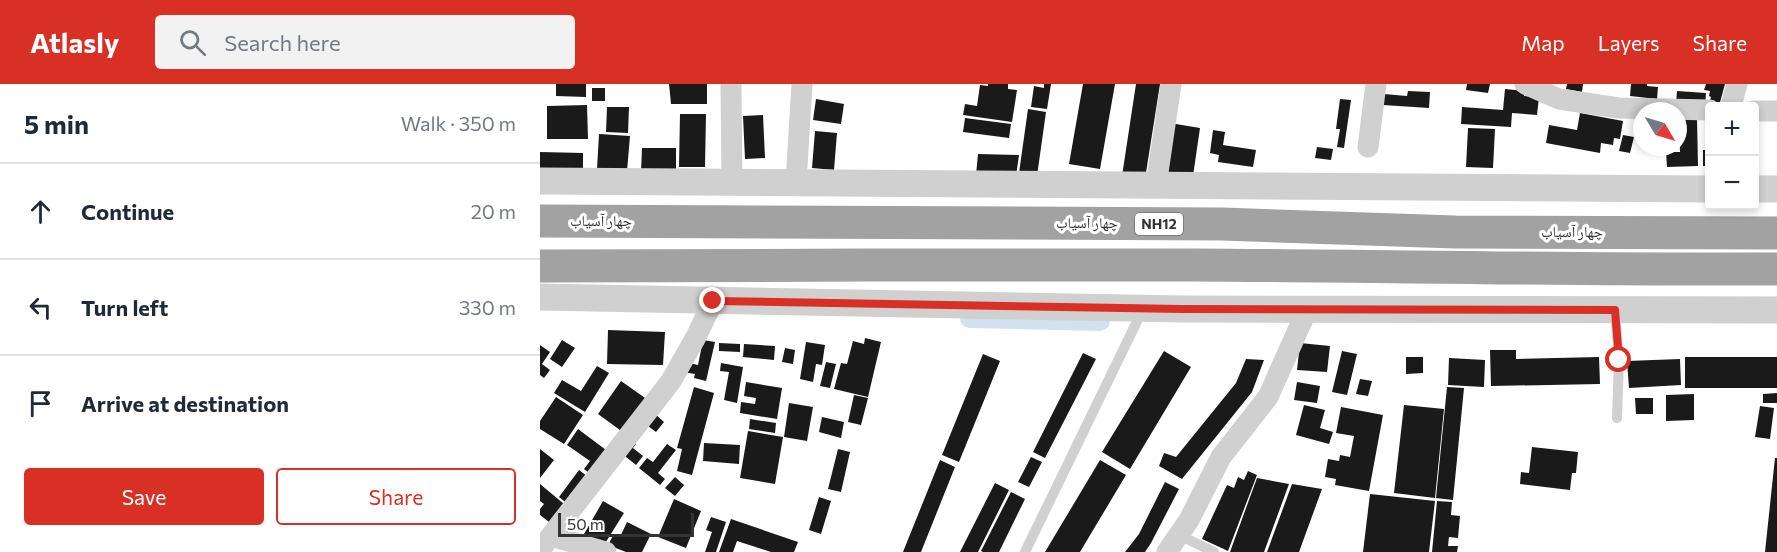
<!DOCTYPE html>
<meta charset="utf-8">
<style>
body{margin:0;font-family:Commissioner,"Noto Naskh Arabic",sans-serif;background:#f2f2f3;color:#1f2937}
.controls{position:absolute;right:18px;top:18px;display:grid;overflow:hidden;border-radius:6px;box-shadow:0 3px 9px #0003}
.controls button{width:54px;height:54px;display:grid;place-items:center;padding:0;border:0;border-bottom:2px solid #e0e1e3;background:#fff;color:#1f2937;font:30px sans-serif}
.compass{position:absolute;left:1093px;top:18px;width:54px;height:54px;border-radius:50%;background:#fff;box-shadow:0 3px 9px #0003;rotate:128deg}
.scale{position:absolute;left:18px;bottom:15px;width:136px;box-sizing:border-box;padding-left:6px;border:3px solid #333;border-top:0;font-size:16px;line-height:21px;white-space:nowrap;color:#333;-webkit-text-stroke:4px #fff;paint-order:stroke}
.stop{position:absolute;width:18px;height:18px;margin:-14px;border:4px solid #d93025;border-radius:50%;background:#fff}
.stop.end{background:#d93025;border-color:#fff;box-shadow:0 2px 6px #0008}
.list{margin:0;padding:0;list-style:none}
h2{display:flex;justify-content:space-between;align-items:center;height:78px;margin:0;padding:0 24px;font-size:26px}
h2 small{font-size:20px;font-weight:400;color:#747a83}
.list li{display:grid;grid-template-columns:39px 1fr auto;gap:18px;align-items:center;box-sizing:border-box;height:96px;padding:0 24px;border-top:2px solid #e0e1e3}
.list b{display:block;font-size:22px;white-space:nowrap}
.list em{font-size:20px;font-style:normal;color:#747a83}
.actions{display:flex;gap:12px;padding:18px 24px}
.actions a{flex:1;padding:14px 0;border:2px solid #d93025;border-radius:6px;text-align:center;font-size:21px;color:#d93025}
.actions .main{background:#d93025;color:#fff}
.icon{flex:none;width:33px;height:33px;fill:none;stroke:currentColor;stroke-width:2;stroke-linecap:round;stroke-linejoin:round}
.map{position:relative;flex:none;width:1237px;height:468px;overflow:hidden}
header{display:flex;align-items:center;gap:36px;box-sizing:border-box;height:84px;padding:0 30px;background:#d93025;color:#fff}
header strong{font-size:28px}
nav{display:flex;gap:33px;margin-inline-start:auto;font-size:21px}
.search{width:420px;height:54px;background:#f2f2f3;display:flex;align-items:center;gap:15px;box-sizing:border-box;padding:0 21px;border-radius:6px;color:#747a83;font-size:22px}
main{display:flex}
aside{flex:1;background:#fff}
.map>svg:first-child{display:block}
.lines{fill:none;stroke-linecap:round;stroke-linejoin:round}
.canal{stroke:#cfe2ee;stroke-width:20}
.building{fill:#1a1a1a}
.service{stroke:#d0d0d0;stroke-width:10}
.minor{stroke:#d0d0d0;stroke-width:21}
.tertiary{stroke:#d0d0d0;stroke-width:27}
.trunk{stroke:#a2a2a2;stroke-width:33}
.route{stroke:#d93025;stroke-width:8}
.labels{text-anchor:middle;stroke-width:6;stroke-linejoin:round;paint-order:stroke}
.shield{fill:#fff;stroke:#707070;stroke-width:1.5}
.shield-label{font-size:14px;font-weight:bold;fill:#333}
.street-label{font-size:15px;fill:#333;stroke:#fff}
</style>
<header>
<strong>Atlasly</strong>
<div class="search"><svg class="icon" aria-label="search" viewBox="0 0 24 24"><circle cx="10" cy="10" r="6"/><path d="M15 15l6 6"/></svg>Search here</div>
<nav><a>Map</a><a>Layers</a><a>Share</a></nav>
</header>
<main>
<aside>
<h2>5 min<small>Walk · 350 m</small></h2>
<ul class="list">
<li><svg class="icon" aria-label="ahead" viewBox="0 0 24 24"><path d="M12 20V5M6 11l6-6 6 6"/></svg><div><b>Continue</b></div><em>20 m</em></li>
<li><svg class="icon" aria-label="left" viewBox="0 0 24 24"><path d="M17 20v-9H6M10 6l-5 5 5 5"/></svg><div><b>Turn left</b></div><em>330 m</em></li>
<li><svg class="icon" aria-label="arrive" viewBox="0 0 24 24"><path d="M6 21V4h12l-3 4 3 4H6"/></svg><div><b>Arrive at destination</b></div></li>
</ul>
<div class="actions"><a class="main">Save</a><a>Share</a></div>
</aside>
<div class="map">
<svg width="1237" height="468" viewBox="0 0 1237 468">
<rect width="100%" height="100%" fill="#fff"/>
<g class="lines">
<!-- canal -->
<path class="canal" d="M430,234L560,237"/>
</g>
<!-- building -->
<path class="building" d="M16,0H46V13L16,12Z
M129,0H167V20H131Z
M448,0H468V5L477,6L472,38L423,31L425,20L437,22L440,1L448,2Z
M504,0H511L507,25L491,23L494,2L504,4Z
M543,0H575L560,85L529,80Z
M596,0H620L605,95L582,92Z
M927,0H950L948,9L926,6Z
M1027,0H1043L1042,8L1026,5Z
M1091,0H1107V2L1118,3L1117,15L1090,12Z
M1166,0H1185L1179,22L1169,21L1171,13L1169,12L1170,7L1164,6Z
M52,4H65V17H52Z
M965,5L985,7L984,12L999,13L997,31L972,29L971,43L921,40L922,23L963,26Z
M868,7L890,8L889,24L843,21L844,10L867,12Z
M1137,7L1166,9L1165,23L1136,20Z
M276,15L304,20L301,40L273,36Z
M800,15L811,16L804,64L797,63L800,45H796Z
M47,21L48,55H7V22Z
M67,23H89L88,49L66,48Z
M488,25L506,28L497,92L479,89Z
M1040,29L1083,37L1080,55L1074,54L1073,61L1061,59L1060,69L1006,59L1009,41L1037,46Z
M140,30H166L165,83H139Z
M223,31L225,74L205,75L203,32Z
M425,34L471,40L469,54L423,48Z
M1157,34L1158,82L1127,83L1126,68H1140L1139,35Z
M630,39L660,44L653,92L623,87Z
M928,44L955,45L953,84L926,83Z
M673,46L685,48L683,61L716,66L713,83L678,78L679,71L670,69Z
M275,47L297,49L294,86L272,84Z
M59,50L90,52L87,87L57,85Z
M1083,51L1094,53L1090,69L1079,67Z
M777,63L793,65L791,76L775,74Z
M102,64H136V88H101Z
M1163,66H1170V82H1163Z
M0,68L43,69V90L0,89Z
M438,70L479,71L476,92L436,91Z
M68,246L125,248L123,281L67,280Z
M325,254L341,258L328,313L294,305L301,279L307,280L313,257L324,260Z
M22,256L35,264L22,283L10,275Z
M163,256L175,258L166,297L154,294L155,290L143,288L145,278L158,281Z
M266,258L285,261L282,281L276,280L273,298L260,295Z
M179,259L200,260V268L179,267Z
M760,259L790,262L787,288L757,286Z
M204,260L235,262L234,276L203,273Z
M0,261L10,268L2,280L10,286L4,294L0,291Z
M245,264L255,266L253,280L242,278Z
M950,266H976V275L1059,273L1060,300L951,302Z
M624,267L651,283L590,385L562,368Z
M802,267L817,270L807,311L792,308Z
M543,269L556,275L505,374L493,368Z
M443,270L460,277L419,378L402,371Z
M866,273H883V289L866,290Z
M1145,273H1237V304H1145Z
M909,274L945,276L944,303L908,301Z
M706,275L724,276L712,308L642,395L619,382L624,369L636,373L696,299Z
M1140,275L1141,301L1089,304L1087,277Z
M286,278L296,280L290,304L280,302Z
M181,279L203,283L197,319L184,316L189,288L180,287Z
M57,282L69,289L45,328L14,309L22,296L41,307Z
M820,295L832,297L828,312L816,310Z
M81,297L108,316L84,349L58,330Z
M206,298L242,304L237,335L200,329L201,318L215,320L216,314L204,312Z
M757,298L780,302L777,319L754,316Z
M154,303L174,309L152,391L137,387L142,365L137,364Z
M907,303L924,304L913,416L896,414Z
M1237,309V319H1223V310Z
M1154,310V336L1126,337V311Z
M314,311L328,314L321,341L308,338Z
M16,313L43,331L24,360L0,345V337Z
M1095,314H1113V330H1096Z
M249,319L273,323L267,357L244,353Z
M764,321L785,326L780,344L793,348L789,360L756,351Z
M864,321L904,325L895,414L854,409Z
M1220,322L1234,324L1230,355L1215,353Z
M801,323L843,331L829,407L795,401L796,395L785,393L788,375L799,377L800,371L810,373L814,352L796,349Z
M113,328L124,338L116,348L104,339Z
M282,333L304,338L301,354L279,348Z
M210,335L236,339L235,349L209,345Z
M38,345L70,369L53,392L44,385L50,377L27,361Z
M208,347L243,353L235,400L200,394Z
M90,355L96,360L93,364L103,372L96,381L80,368Z
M164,359L200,361L199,380L163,377Z
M127,360L136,366L118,389L125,395L120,401L99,384L107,374L113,378Z
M992,363L1038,368L1036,389H1032L1030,406L980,400L981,388L989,389Z
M0,365L14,376L0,394Z
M298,365L310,368L301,408L288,405Z
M491,373L502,378L489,403L478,398Z
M1235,374H1237V468H1225Z
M400,376L415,383L381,468H363Z
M560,376L586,391L540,468H505Z
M39,386L51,395L30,422L19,413Z
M708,387L717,391L688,467L662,455L687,401L694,404L698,393L704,396Z
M135,393L144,401L135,412L125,404Z
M717,394L749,400L724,468H690Z
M625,398L639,405L611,459L605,468H585L599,450Z
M455,399L469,406L438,468H420Z
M0,400L24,420L9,438L0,431V425L4,420L0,417Z
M752,400L782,405L759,468H727Z
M471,408L485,415L459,468H443L441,467Z
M830,410L895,417L889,468H823Z
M279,413L291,417L281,450L269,446Z
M134,415L161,427L146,464L118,453Z
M63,417L84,429L64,461L44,450Z
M897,417L912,418L911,431L920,432L918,454L909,453L908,462H918L917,468H892Z
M171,433L186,438L176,468H165L172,448L166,446Z
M191,435L258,458L254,468H231L197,457L193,468H179Z
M87,438L111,450L102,468H86L68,461L74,450L80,453Z"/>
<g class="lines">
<!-- service -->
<path class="service" d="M1075,226L1079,276L1077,334
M639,451L674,468
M485,468L603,225"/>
<!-- minor -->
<path class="minor" d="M191,0L192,99
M985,0L1019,15L1079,24L1170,26
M1191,22L1197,0
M1214,27H1237
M828,63L836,0
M256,99L262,0
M616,102L631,0
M11,452L66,468
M0,466L131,297L156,253L173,217
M627,468L649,436L681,373L728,313L767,226"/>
<!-- tertiary -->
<path class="tertiary" d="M0,97L1170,105
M1214,105H1237
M0,213L642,225L1237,226"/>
<!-- trunk -->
<path class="trunk" d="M0,137L682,140L915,148L1237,149
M0,182C218,182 435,180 653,181C847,182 1042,186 1237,185"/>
</g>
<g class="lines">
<!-- route -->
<path class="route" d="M173,217L642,225L1075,226L1079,276"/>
</g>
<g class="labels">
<!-- shield labels -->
<rect class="shield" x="595" y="129" width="48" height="22" rx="4.5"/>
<g class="shield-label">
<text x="619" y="145">NH12</text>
</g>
<!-- street labels -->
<g class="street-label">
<text x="61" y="142">چهار آسیاب</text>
<text x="547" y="144">چهار آسیاب</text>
<text x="1032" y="153">چهار آسیاب</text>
</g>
</g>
</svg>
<div class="controls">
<button>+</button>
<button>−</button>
</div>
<svg class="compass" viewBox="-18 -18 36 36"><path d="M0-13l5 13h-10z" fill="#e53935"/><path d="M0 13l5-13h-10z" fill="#747a83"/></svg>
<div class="scale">50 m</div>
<div class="stop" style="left:1079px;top:276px"></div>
<div class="stop end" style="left:173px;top:217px"></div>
</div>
</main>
